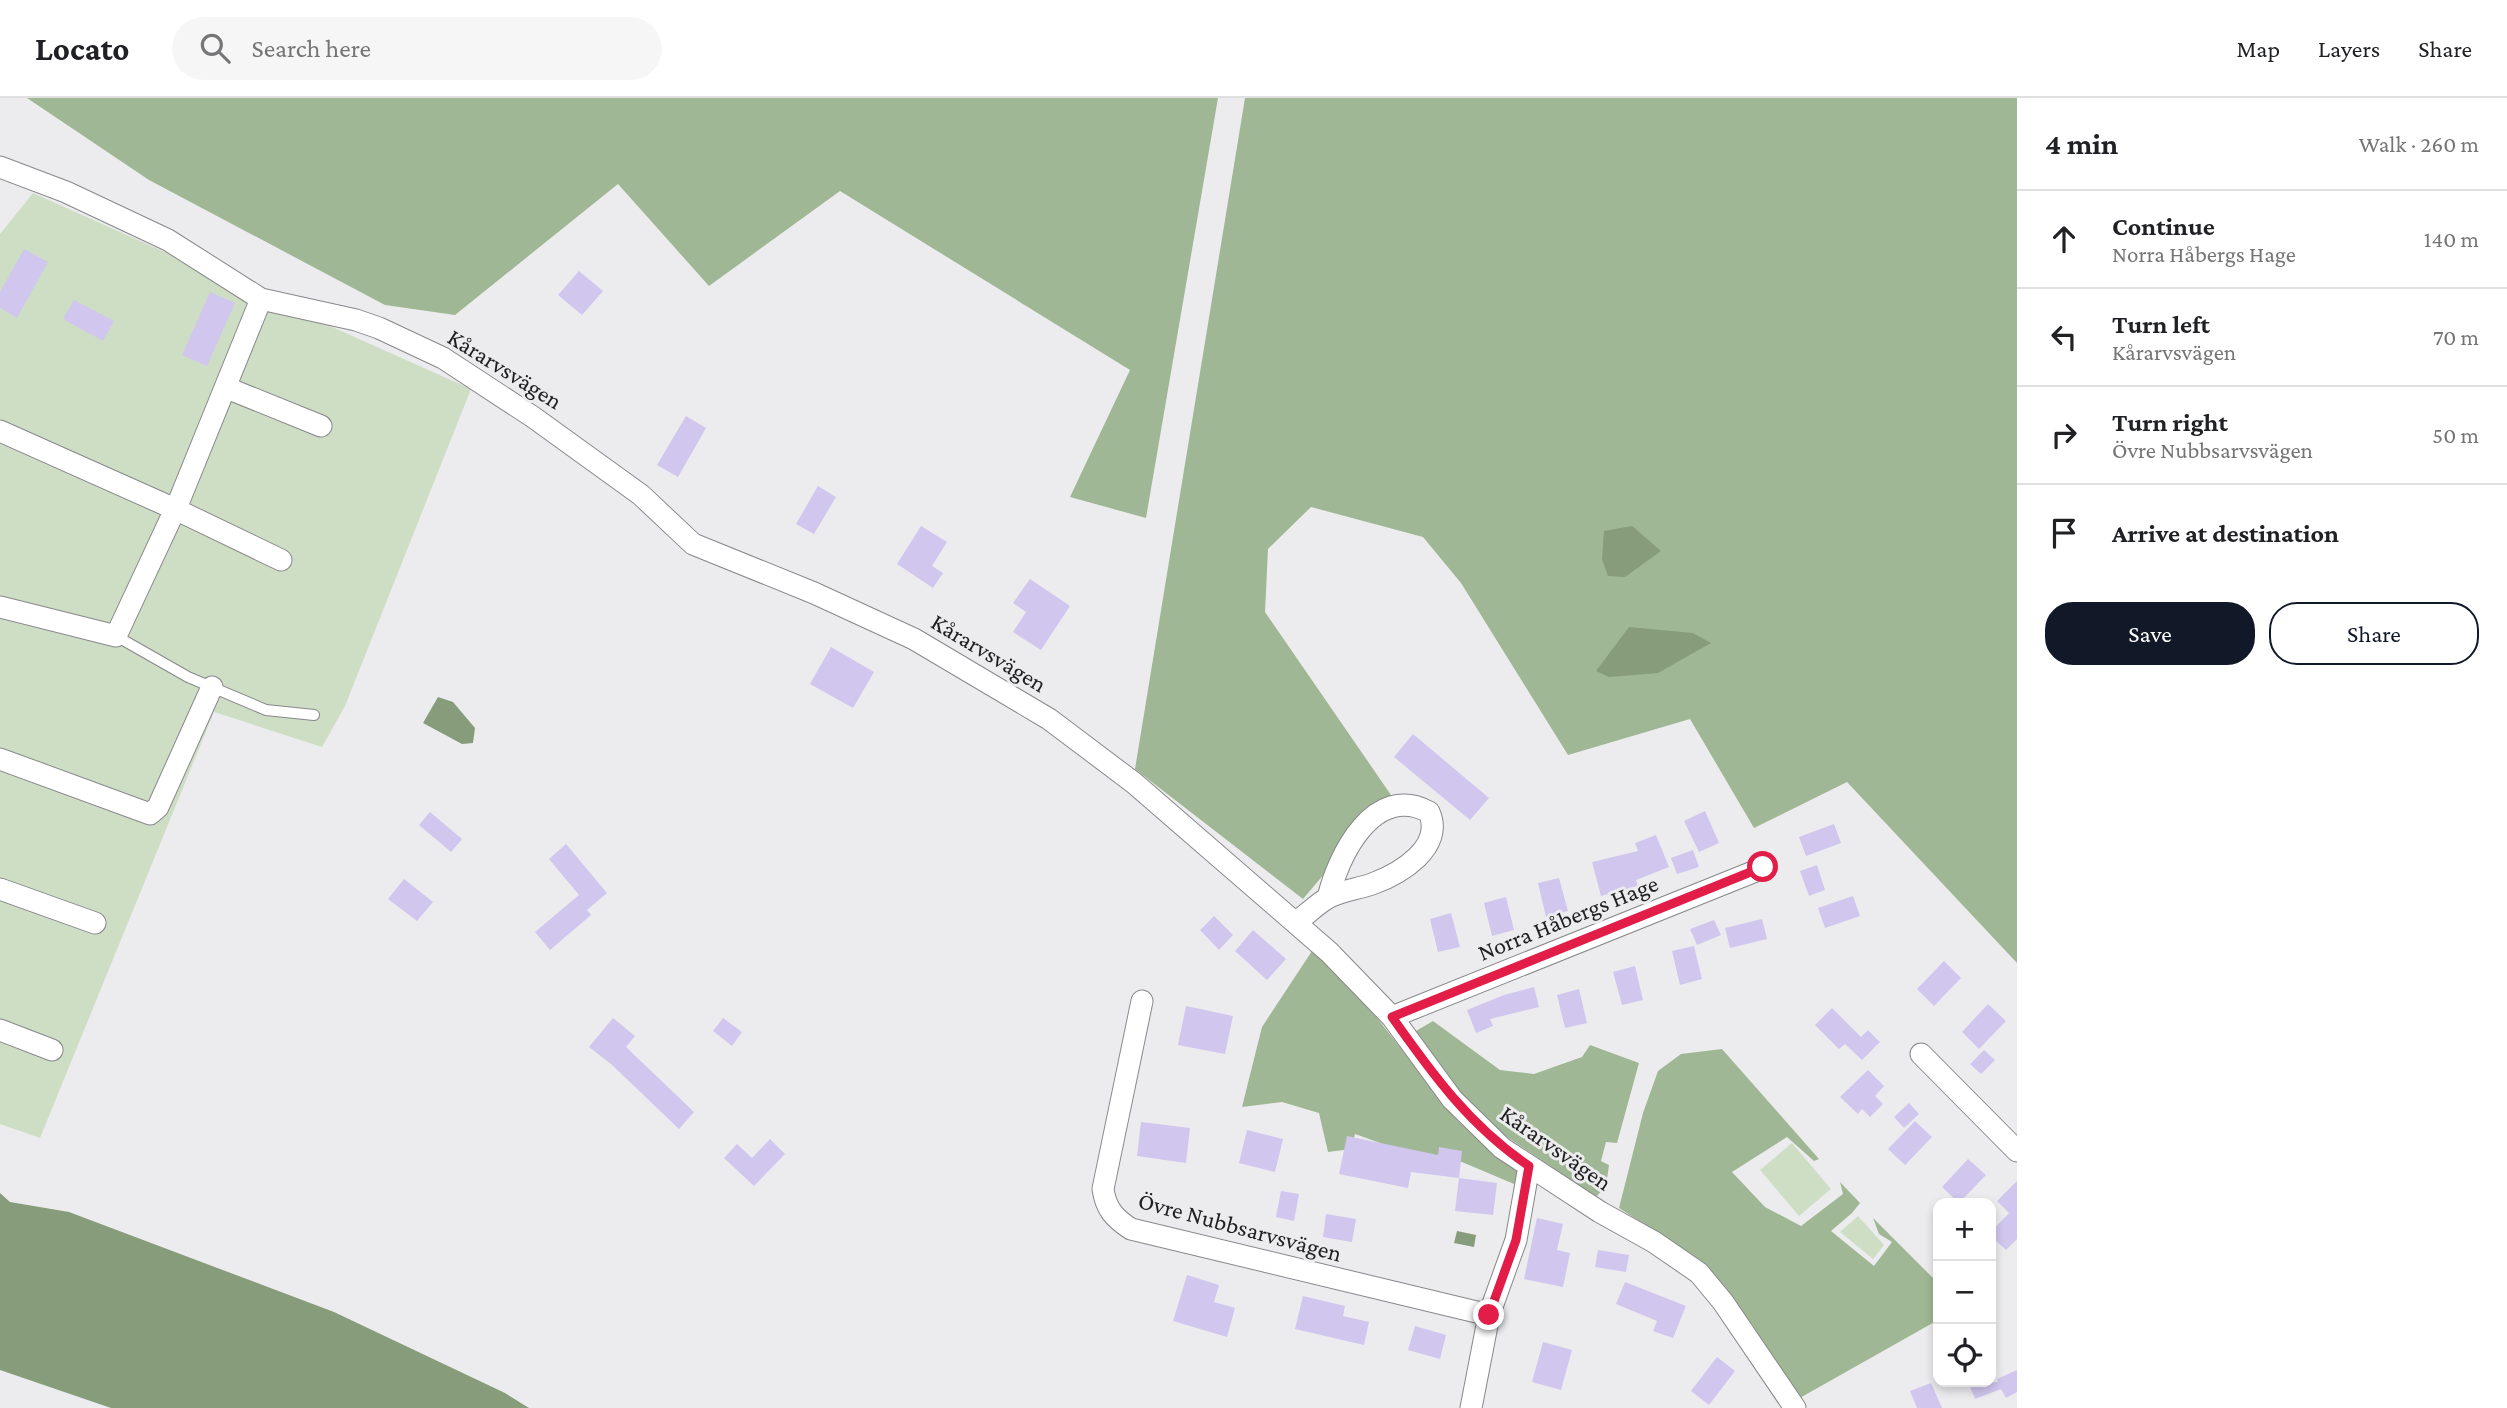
<!DOCTYPE html>
<meta charset="utf-8">
<style>
body{margin:0;font-family:"Crimson Pro",serif;background:#f6f6f6;color:#202124}
.controls{position:absolute;right:21px;bottom:21px;display:grid;overflow:hidden;border-radius:14px;box-shadow:0 4px 10px #0003}
.controls button{width:63px;height:63px;display:grid;place-items:center;padding:0;border:0;border-bottom:2px solid #e0e0e0;background:#fff;color:#202124;font:35px sans-serif}
.stop{position:absolute;width:21px;height:21px;margin:-16px;border:5px solid #e11d48;border-radius:50%;background:#fff}
.stop.end{background:#e11d48;border-color:#fff;box-shadow:0 2px 7px #0008}
.list{margin:0;padding:0;list-style:none}
h2{display:flex;justify-content:space-between;align-items:center;height:91px;margin:0;padding:0 28px;font-size:30px}
h2 small{font-size:23px;font-weight:400;color:#757577}
.list li{display:grid;grid-template-columns:46px 1fr auto;gap:21px;align-items:center;box-sizing:border-box;height:98px;padding:0 28px;border-top:2px solid #e0e0e0}
.list b{display:block;font-size:26px;white-space:nowrap}
.list p{margin:0;font-size:23px;white-space:nowrap;color:#757577}
.list em{font-size:23px;font-style:normal;color:#757577}
.actions{display:flex;gap:14px;padding:21px 28px}
.actions a{flex:1;padding:16px 0;border:2px solid #111827;border-radius:28px;text-align:center;font-size:24px;color:#111827}
.actions .main{background:#111827;color:#fff}
.icon{flex:none;width:38px;height:38px;fill:none;stroke:currentColor;stroke-width:2;stroke-linecap:round;stroke-linejoin:round}
.map{position:relative;flex:none;width:2017px;height:1310px;overflow:hidden}
header{display:flex;align-items:center;gap:42px;box-sizing:border-box;height:98px;padding:0 35px;background:#fff;border-bottom:2px solid #e0e0e0}
header strong{font-size:33px}
nav{display:flex;gap:38px;margin-inline-start:auto;font-size:24px}
.search{width:490px;height:63px;background:#f6f6f6;display:flex;align-items:center;gap:18px;box-sizing:border-box;padding:0 24px;border-radius:38px;color:#757577;font-size:26px}
main{display:flex}
aside{flex:1;background:#fff}
.map>svg:first-child{display:block}
.green{fill:#cedec5}
.forest{fill:#9fb794}
.water{fill:#869c7a}
.building{fill:#d0c6ee}
.lines{fill:none;stroke-linecap:round;stroke-linejoin:round}
.lane-casing{stroke:#88878a;stroke-width:12}
.street-casing{stroke:#88878a;stroke-width:23}
.lane{stroke:#fff;stroke-width:10}
.street{stroke:#fff;stroke-width:21}
.route{stroke:#e11d48;stroke-width:9}
.labels{text-anchor:middle;stroke-width:6;stroke-linejoin:round;paint-order:stroke}
.street-label{font-size:24px;fill:#1f1f20;stroke:#ececef}
</style>
<header>
<strong>Locato</strong>
<div class="search"><svg class="icon" aria-label="search" viewBox="0 0 24 24"><circle cx="10" cy="10" r="6"/><path d="M15 15l6 6"/></svg>Search here</div>
<nav><a>Map</a><a>Layers</a><a>Share</a></nav>
</header>
<main>
<div class="map">
<svg width="2017" height="1310" viewBox="0 0 2017 1310">
<rect width="100%" height="100%" fill="#ececef"/>
<!-- green -->
<path class="green" d="M33,95L471,291L345,608L322,649L214,614L40,1040L0,1026V136Z
M1792,1045L1831,1091L1799,1118L1760,1072Z
M1858,1118L1884,1147L1873,1161L1840,1134Z"/>
<!-- forest -->
<path class="forest" d="M27,0H1218L1146,420L1070,399L1130,272L840,93L709,188L618,86L455,217L385,207L149,82Z
M1245,0H2017V865L1847,684L1754,730L1690,621L1568,657L1461,485L1423,439L1311,409L1268,451L1265,514L1391,697L1303,801L1135,671Z
M1312,853L1348,883L1458,1023L1520,1075L1514,1086L1462,1064L1436,1065L1355,1036L1351,1051L1328,1054L1319,1015L1282,1004L1242,1009L1262,929Z
M1433,923L1500,972L1534,976L1582,959L1590,947L1639,965L1617,1045L1606,1044L1601,1063L1609,1067L1606,1088L1596,1099L1479,1020L1416,933Z
M1722,951L1819,1061L1814,1063L1787,1039L1732,1074L1765,1109L1801,1128L1843,1096L1840,1084L1860,1105L1852,1115L1831,1133L1874,1168L1892,1144L1879,1136L1873,1120L1938,1185V1222L1798,1301L1753,1228L1707,1167L1619,1110L1643,1015L1658,973L1681,956Z"/>
<!-- water -->
<path class="water" d="M1632,428L1661,453L1625,479L1608,478L1602,461L1604,433Z
M1629,529L1693,535L1711,545L1658,575L1609,579L1596,573Z
M438,599L453,604L475,630L473,645L462,646L423,625Z
M0,1095L10,1104L69,1114L334,1214L505,1295L529,1310H111L0,1272Z
M1457,1133L1476,1137L1474,1149L1454,1145Z"/>
<!-- building -->
<path class="building" d="M24,151L48,164L17,220L0,210V194Z
M579,173L603,193L582,217L558,197Z
M210,194L235,205L207,268L182,257Z
M74,202L114,223L103,243L63,221Z
M686,318L706,330L678,379L657,367Z
M818,388L836,399L814,436L796,426Z
M921,428L947,444L932,468L943,475L933,490L897,466Z
M1030,481L1070,508L1041,552L1013,534L1026,514L1013,505Z
M831,549L874,574L853,610L810,586Z
M1413,636L1489,700L1470,722L1394,659Z
M1705,713L1719,745L1699,754L1684,723Z
M430,714L462,741L451,754L419,727Z
M1834,726L1841,745L1806,758L1799,739Z
M1656,737L1669,769L1636,782L1638,788L1601,798L1592,764L1638,753L1635,745Z
M566,746L607,795L587,812L591,817L550,852L535,834L579,797L549,761Z
M1693,752L1699,769L1677,776L1671,760Z
M1817,767L1825,792L1809,798L1800,773Z
M1559,780L1568,813L1546,819L1538,785Z
M404,781L433,804L417,823L388,801Z
M1853,798L1860,818L1825,830L1818,810Z
M1506,799L1514,832L1492,838L1484,805Z
M1451,815L1460,849L1438,854L1430,821Z
M1214,818L1233,837L1219,852L1200,832Z
M1762,821L1767,841L1730,850L1725,830Z
M1714,822L1721,837L1697,847L1690,831Z
M1253,832L1286,861L1267,882L1235,853Z
M1694,848L1702,881L1680,887L1672,853Z
M1944,863L1961,880L1934,908L1917,891Z
M1635,868L1643,902L1622,907L1613,874Z
M1534,889L1539,909L1490,921L1493,928L1476,935L1467,912L1504,897Z
M1579,891L1587,925L1565,930L1557,897Z
M1988,906L2006,923L1979,951L1962,934Z
M1186,908L1233,918L1225,956L1178,947Z
M1832,910L1861,939L1868,932L1880,944L1862,962L1845,946L1839,951L1815,927Z
M613,920L635,938L626,949L694,1014L679,1031L611,966L589,949Z
M723,920L742,934L732,948L713,933Z
M1984,952L1995,962L1981,976L1970,966Z
M1868,972L1884,988L1875,998L1883,1006L1870,1019L1862,1011L1858,1016L1840,999Z
M1909,1005L1919,1016L1904,1030L1894,1019Z
M1915,1023L1932,1039L1905,1067L1888,1051Z
M1141,1024L1190,1030L1186,1065L1137,1058Z
M1247,1032L1283,1041L1275,1074L1239,1065Z
M1347,1038L1438,1057L1439,1049L1462,1053L1459,1080L1411,1074L1408,1090L1339,1076Z
M770,1041L785,1056L754,1088L724,1060L737,1046L752,1060Z
M1968,1061L1986,1077L1959,1105L1942,1089Z
M1459,1080L1497,1085L1493,1117L1455,1113Z
M2017,1083V1141L2006,1152L1991,1138V1134L2009,1115L1997,1103Z
M1281,1093L1299,1096L1294,1123L1276,1119Z
M1326,1116L1356,1121L1352,1144L1323,1139Z
M1537,1120L1563,1126L1557,1152L1570,1155L1563,1189L1524,1181Z
M1598,1152L1629,1157L1626,1174L1595,1169Z
M1187,1177L1219,1187L1214,1204L1235,1210L1227,1239L1173,1223Z
M1625,1184L1686,1208L1673,1240L1653,1233L1657,1223L1616,1206Z
M1303,1198L1345,1208L1343,1218L1369,1224L1364,1247L1295,1231Z
M1415,1228L1446,1237L1440,1261L1408,1252Z
M1543,1244L1572,1252L1561,1292L1532,1284Z
M1717,1259L1735,1273L1709,1307L1691,1293Z
M2017,1272V1294L2006,1300L2001,1291L1975,1301L1968,1284H1998L1997,1281Z
M1931,1285L1942,1310H1917L1910,1293Z"/>
<g class="lines">
<defs>
<path id="lane" d="M116,538L188,579L266,612L314,617"/>
<path id="street" d="M0,69L66,94L168,142L261,201L356,222L379,230L443,260L533,319L641,397L693,446L814,495L914,541L1049,621L1134,685L1329,854L1392,919L1452,1001L1502,1050L1600,1114L1654,1144L1699,1175L1723,1204L1795,1310
M227,290L321,328
M0,333L175,411L281,462
M0,509L116,538L179,403L261,201
M0,661L150,716L158,709L212,589
M0,791L95,825
M1296,824C1306,817 1315,808 1326,801C1339,793 1358,791 1372,786C1400,776 1445,749 1429,714C1374,684 1338,758 1328,800
M1142,903L1103,1091C1106,1111 1114,1120 1131,1131L1489,1217
M1392,919L1763,770
M0,932L52,952
M1921,956L2017,1053
M1471,1310L1489,1217L1516,1142L1529,1068"/>
</defs>
<!-- lane casing -->
<use href="#lane" class="lane-casing"/>
<!-- street casing -->
<use href="#street" class="street-casing"/>
<!-- lane -->
<use href="#lane" class="lane"/>
<!-- street -->
<use href="#street" class="street"/>
</g>
<g class="lines">
<!-- route -->
<path class="route" d="M1489,1217L1516,1142L1529,1068C1470,1028 1433,977 1392,919L1763,769"/>
</g>
<g class="labels">
<!-- street labels -->
<g class="street-label">
<text transform="translate(505 271) rotate(32)" y="8">Kårarvsvägen</text>
<text transform="translate(989 555) rotate(31)" y="8">Kårarvsvägen</text>
<text transform="translate(1568 820) rotate(-22)" y="8">Norra Håbergs Hage</text>
<text transform="translate(1556 1050) rotate(35)" y="8">Kårarvsvägen</text>
<text transform="translate(1240 1129) rotate(15)" y="8">Övre Nubbsarvsvägen</text>
</g>
</g>
</svg>
<div class="controls">
<button>+</button>
<button>−</button>
<button><svg class="icon" aria-label="locate" viewBox="0 0 24 24"><circle cx="12" cy="12" r="6"/><path d="M12 2v4M12 18v4M2 12h4M18 12h4"/></svg></button>
</div>
<div class="stop" style="left:1763px;top:769px"></div>
<div class="stop end" style="left:1489px;top:1217px"></div>
</div>
<aside>
<h2>4 min<small>Walk · 260 m</small></h2>
<ul class="list">
<li><svg class="icon" aria-label="ahead" viewBox="0 0 24 24"><path d="M12 20V5M6 11l6-6 6 6"/></svg><div><b>Continue</b><p>Norra Håbergs Hage</p></div><em>140 m</em></li>
<li><svg class="icon" aria-label="left" viewBox="0 0 24 24"><path d="M17 20v-9H6M10 6l-5 5 5 5"/></svg><div><b>Turn left</b><p>Kårarvsvägen</p></div><em>70 m</em></li>
<li><svg class="icon" aria-label="right" viewBox="0 0 24 24"><path d="M7 20v-9h11M14 6l5 5-5 5"/></svg><div><b>Turn right</b><p>Övre Nubbsarvsvägen</p></div><em>50 m</em></li>
<li><svg class="icon" aria-label="arrive" viewBox="0 0 24 24"><path d="M6 21V4h12l-3 4 3 4H6"/></svg><div><b>Arrive at destination</b></div></li>
</ul>
<div class="actions"><a class="main">Save</a><a>Share</a></div>
</aside>
</main>
